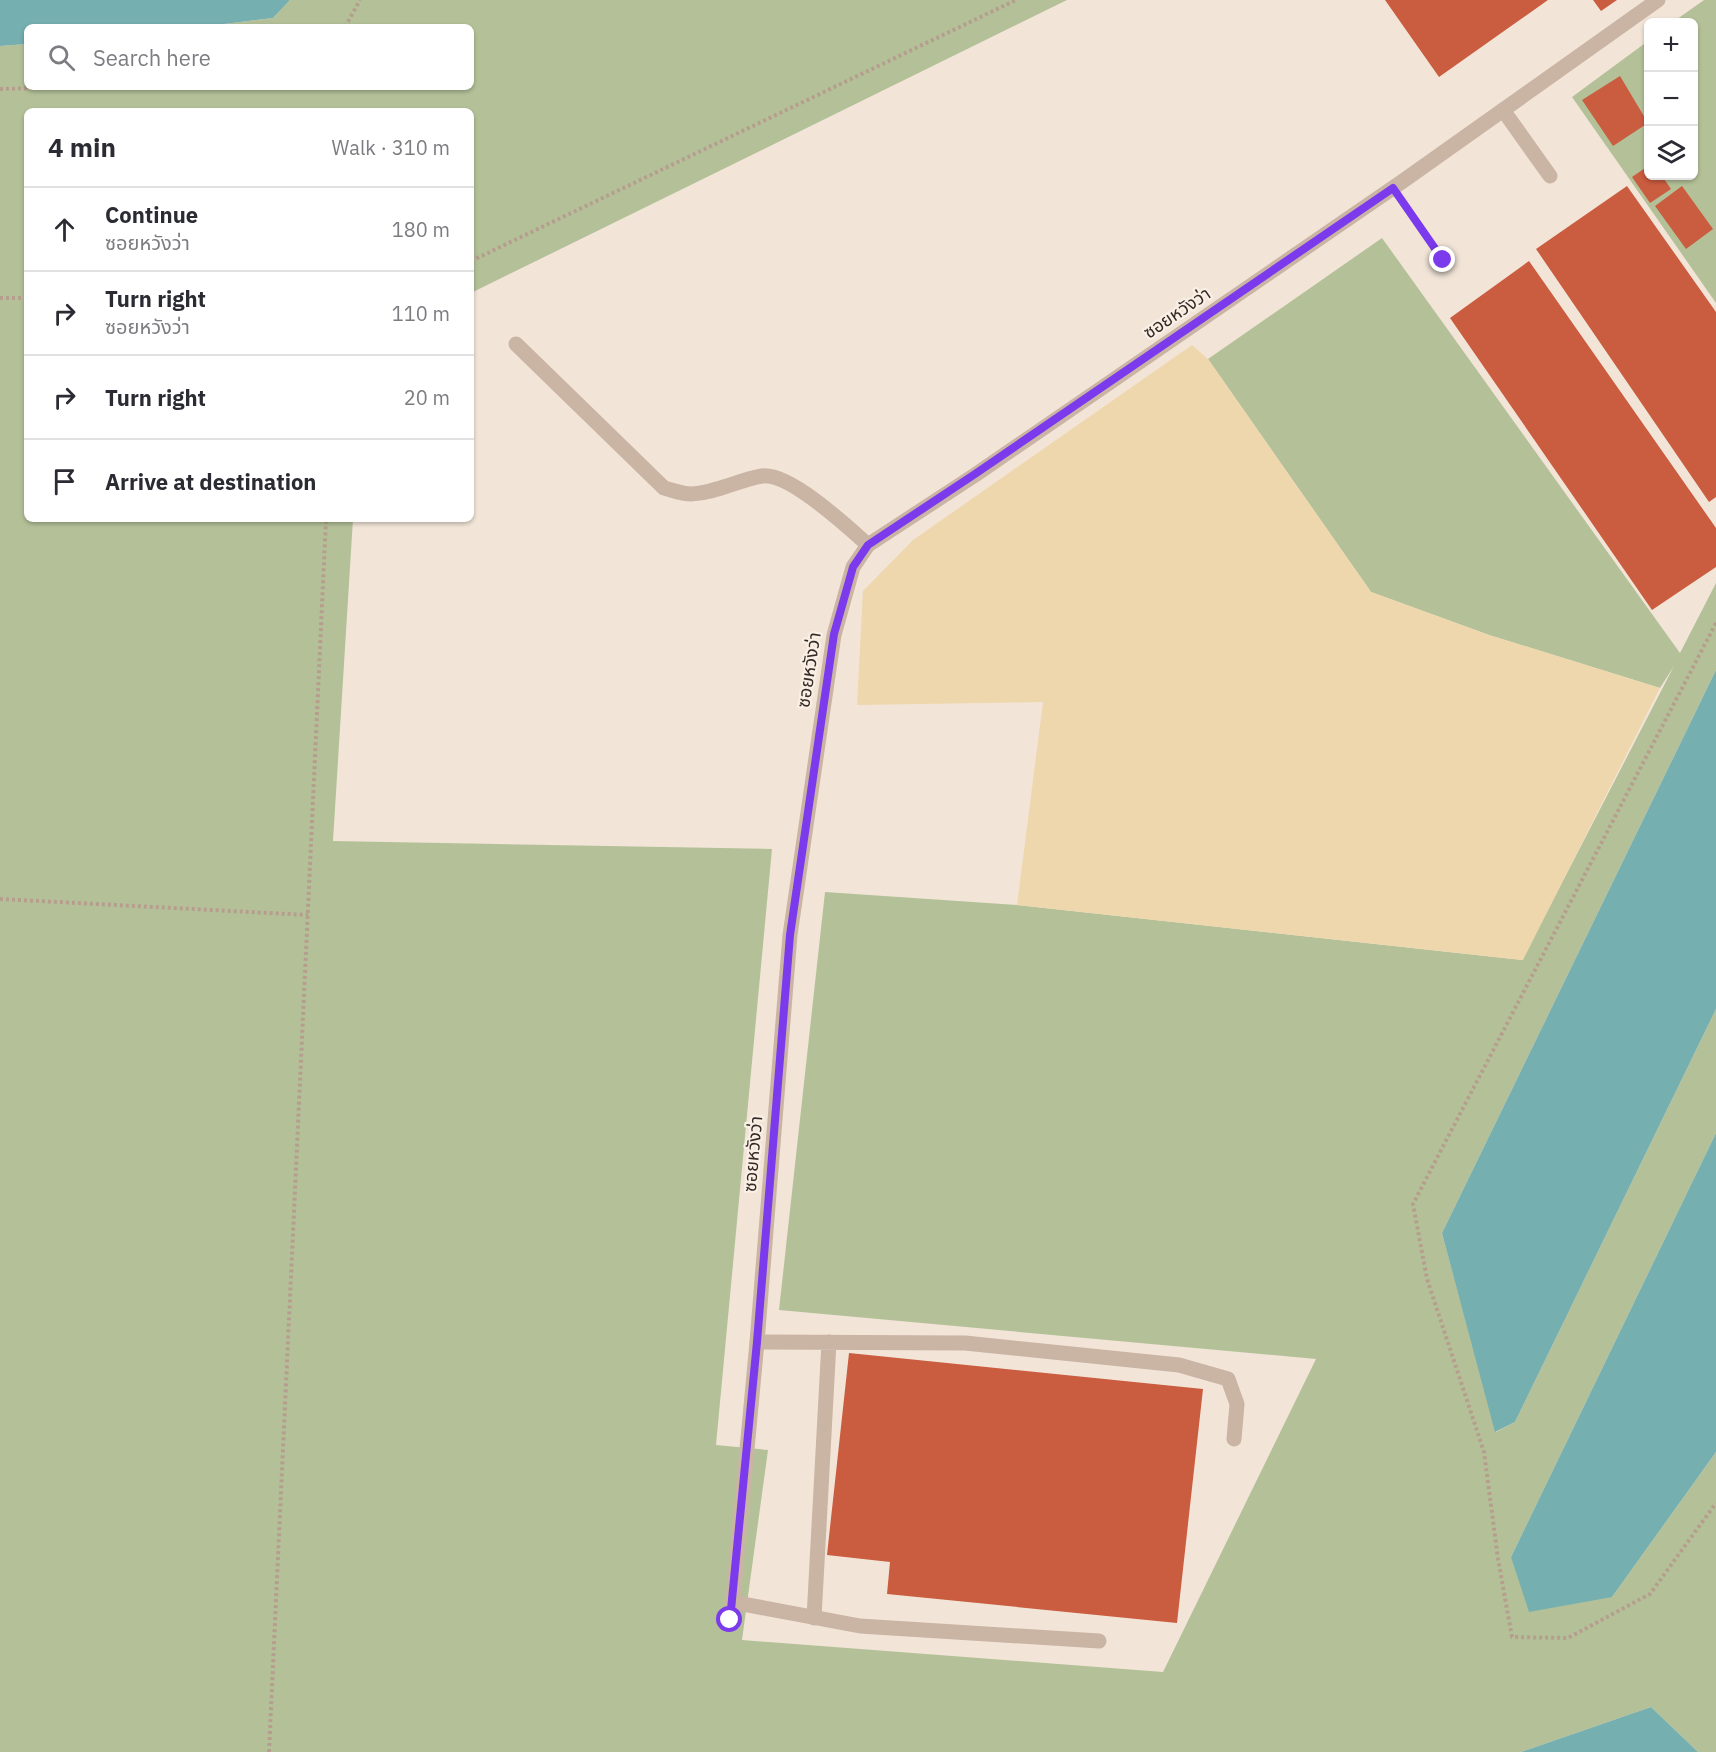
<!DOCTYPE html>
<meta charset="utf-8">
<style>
body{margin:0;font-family:"IBM Plex Sans","Noto Sans Thai",sans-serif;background:#f7f7f7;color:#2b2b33}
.controls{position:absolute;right:18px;top:18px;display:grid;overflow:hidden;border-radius:9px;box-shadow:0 2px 4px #0004}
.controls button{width:54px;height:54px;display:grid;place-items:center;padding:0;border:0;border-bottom:2px solid #e1e1e2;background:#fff;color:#2b2b33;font:30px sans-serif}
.stop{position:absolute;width:18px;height:18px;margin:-14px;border:4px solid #7c3aed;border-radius:50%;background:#fff}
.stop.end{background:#7c3aed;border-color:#fff;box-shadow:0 2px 6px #0008}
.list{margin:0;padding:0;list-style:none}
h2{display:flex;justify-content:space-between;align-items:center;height:78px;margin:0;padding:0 24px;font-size:26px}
h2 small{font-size:20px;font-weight:400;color:#7c7c81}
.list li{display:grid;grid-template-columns:39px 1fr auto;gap:18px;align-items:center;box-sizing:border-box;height:84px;padding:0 24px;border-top:2px solid #e1e1e2}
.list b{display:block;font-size:22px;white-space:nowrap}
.list p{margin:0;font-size:20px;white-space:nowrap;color:#7c7c81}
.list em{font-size:20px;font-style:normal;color:#7c7c81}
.icon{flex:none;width:33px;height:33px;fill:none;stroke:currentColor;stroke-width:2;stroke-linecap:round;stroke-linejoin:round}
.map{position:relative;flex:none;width:1716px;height:1752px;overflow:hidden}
.search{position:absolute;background:#fff;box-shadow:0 2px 4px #0004;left:24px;top:24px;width:450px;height:66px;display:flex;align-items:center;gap:15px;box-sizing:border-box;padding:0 21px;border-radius:9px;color:#7c7c81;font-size:22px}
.panel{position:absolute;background:#fff;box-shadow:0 2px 4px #0004;left:24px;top:108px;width:450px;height:414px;border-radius:9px}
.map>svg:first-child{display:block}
.green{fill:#b4c198}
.sand{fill:#efd7ad}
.water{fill:#76afb0}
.building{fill:#ca5c3f}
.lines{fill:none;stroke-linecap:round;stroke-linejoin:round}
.path{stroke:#b69e8e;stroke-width:4;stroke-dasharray:3 3;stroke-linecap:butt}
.lane{stroke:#cab4a4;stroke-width:15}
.street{stroke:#cab4a4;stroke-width:15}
.route{stroke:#7c3aed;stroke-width:8}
.labels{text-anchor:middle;stroke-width:4.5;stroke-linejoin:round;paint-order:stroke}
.street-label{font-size:18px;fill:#352a26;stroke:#faefe5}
</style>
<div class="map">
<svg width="1716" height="1752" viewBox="0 0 1716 1752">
<rect width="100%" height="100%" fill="#f2e5d8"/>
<!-- green -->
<path class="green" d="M290,0H1067L471,293V111H27V519H353L333,841L772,849L716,1445L768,1450L742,1640L1163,1672L1316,1359L779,1310L825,892L1017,905L1522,960L1674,666L1660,688L1489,635L1371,592L1208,359L1382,238L1680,653L1716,583V670L1442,1233L1496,1432L1515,1422L1716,1009V1133L1511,1557L1612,1597L1716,1452V1752H1698L1651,1707L1521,1752H0V46L27,44V87H471V27H200L273,18Z
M1704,0H1716V303L1572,97L1648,41V176H1694V22H1673Z"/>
<!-- sand -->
<path class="sand" d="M1192,345L1208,359L1371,592L1489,635L1660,688L1523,960L1017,905L1043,702L857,705L863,591L913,540Z"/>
<!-- water -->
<path class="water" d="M0,0H290L273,18L200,27H27V44L0,46Z
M1716,670V1009L1515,1422L1495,1432L1442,1233Z
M1716,1133V1452L1612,1597L1529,1612L1511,1557Z
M1651,1707L1698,1752H1521Z"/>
<!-- building -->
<path class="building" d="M1385,0H1548L1439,77Z
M1593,0H1617L1601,11Z
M1620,76L1648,123L1613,146L1582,100Z
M1648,166V176H1662L1671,189L1650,203L1632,177Z
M1627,186L1716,312V497L1709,502L1536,249Z
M1682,186L1713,229L1686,249L1655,206Z
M1529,261L1716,528V567L1652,610L1450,318Z
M849,1353L1203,1389L1177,1623L887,1594L890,1562L827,1555Z"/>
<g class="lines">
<!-- path -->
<path class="path" d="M345,27L360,0
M0,89L83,87
M1409,211L1443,260
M471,261L1016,0
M0,298H27
M1716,623L1413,1204L1427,1279L1484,1452L1498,1559L1512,1637L1568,1638L1650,1594L1716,1503
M0,899L308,915
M269,1752L326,519"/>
<!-- lane -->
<path class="lane" d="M1503,110L1550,176
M516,344L664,488C672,490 682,494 691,494C716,493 738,480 762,476C789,472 848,527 868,545
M757,1342L965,1343L1179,1365L1228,1379L1237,1404L1234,1439
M732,1602L860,1626L1099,1641
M814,1618L829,1342"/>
<!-- street -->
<path class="street" d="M731,1620L757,1342L790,935L834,635L853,567L868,545L975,475L1403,181L1658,0"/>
</g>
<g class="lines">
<!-- route -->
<path class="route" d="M730,1620L757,1342L790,935L834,634L853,567L868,545L975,474L1393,188L1443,260"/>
</g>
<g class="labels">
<!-- street labels -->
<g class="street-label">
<text transform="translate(1177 313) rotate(-34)" y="6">ซอยหวังว่า</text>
<text transform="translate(809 670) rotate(-81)" y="6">ซอยหวังว่า</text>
<text transform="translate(753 1154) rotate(-85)" y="6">ซอยหวังว่า</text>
</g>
</g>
</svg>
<div class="controls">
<button>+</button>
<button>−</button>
<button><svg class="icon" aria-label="layers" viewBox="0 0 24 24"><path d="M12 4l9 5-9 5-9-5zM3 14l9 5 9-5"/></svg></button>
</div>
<div class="stop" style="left:730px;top:1620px"></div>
<div class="stop end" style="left:1443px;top:260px"></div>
<div class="search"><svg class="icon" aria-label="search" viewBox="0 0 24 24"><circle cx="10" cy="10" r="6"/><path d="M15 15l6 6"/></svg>Search here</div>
<section class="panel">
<h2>4 min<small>Walk · 310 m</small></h2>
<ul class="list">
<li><svg class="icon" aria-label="ahead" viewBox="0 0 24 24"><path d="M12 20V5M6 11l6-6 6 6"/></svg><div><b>Continue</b><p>ซอยหวังว่า</p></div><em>180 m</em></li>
<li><svg class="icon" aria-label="right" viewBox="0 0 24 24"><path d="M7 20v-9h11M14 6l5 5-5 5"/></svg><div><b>Turn right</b><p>ซอยหวังว่า</p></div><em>110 m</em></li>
<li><svg class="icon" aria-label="right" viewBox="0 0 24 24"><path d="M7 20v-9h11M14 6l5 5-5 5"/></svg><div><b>Turn right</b></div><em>20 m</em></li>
<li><svg class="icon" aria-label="arrive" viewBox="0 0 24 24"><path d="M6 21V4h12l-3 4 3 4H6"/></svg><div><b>Arrive at destination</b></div></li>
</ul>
</section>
</div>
